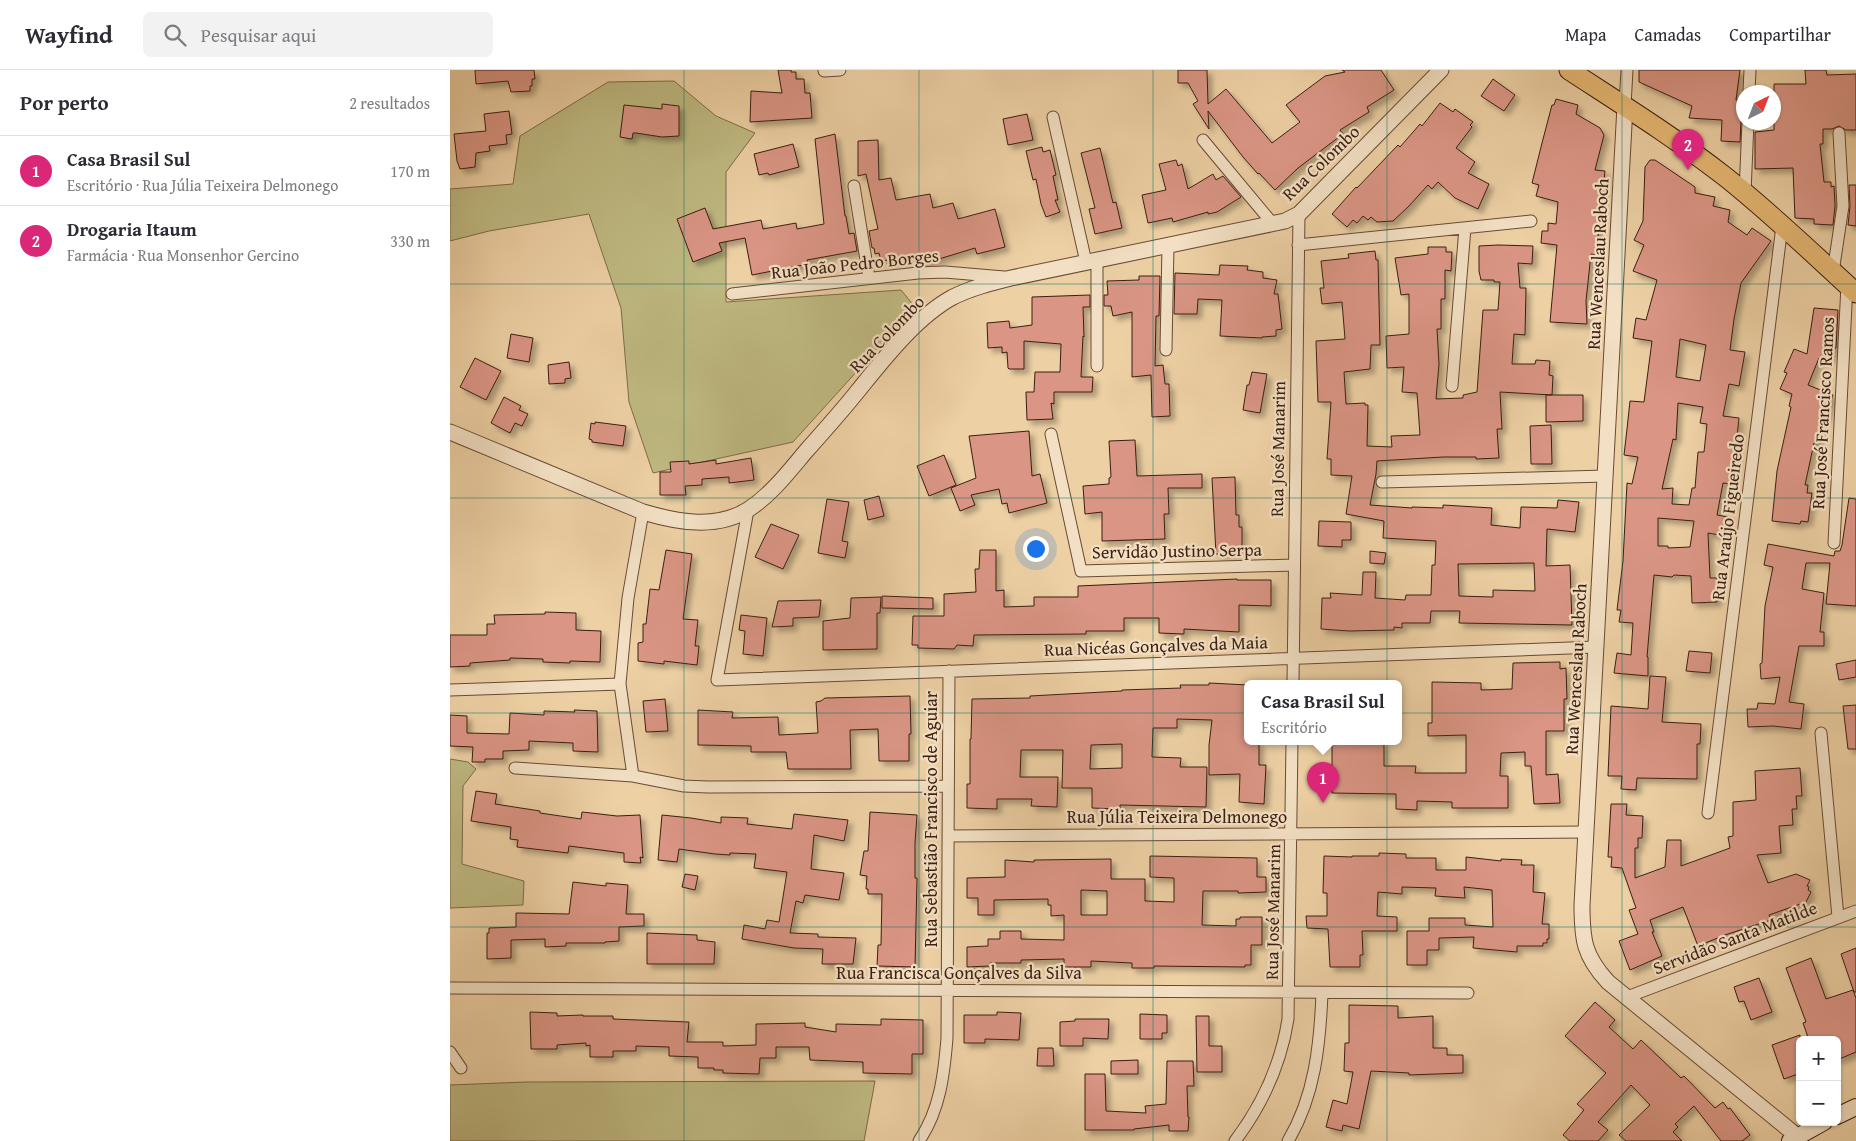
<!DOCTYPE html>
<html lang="pt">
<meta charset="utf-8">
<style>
body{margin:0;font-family:"Gentium Book Plus",serif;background:#f2f2f3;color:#2b2b33}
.controls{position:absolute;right:15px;bottom:15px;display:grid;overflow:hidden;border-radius:8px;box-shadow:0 1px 4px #0004}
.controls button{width:45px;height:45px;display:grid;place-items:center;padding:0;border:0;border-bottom:1px solid #e1e1e2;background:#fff;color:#2b2b33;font:25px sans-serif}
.compass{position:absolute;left:1286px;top:15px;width:45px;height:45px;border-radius:50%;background:#fff;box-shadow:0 1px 4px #0004;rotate:42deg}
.you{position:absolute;left:585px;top:478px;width:18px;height:18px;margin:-12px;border:4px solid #fff;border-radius:50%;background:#1a73e8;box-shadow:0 0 0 8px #1a73e833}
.badge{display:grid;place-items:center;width:32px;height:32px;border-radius:50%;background:#db2777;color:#fff;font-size:16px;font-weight:700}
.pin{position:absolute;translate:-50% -41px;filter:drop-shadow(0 1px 2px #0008)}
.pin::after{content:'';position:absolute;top:26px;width:18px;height:15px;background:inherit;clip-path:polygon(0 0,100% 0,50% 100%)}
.popup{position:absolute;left:794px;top:610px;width:158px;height:65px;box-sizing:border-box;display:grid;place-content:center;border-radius:8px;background:#fff;filter:drop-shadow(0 1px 4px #0005);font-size:16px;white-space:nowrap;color:#7c7c81}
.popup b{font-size:19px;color:#2b2b33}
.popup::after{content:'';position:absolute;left:50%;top:100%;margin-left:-10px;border:10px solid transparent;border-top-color:#fff}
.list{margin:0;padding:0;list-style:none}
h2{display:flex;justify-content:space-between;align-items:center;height:65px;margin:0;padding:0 20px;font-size:21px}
h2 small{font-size:16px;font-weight:400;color:#7c7c81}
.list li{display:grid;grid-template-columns:32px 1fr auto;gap:15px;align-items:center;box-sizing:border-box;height:70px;padding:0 20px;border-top:1px solid #e1e1e2}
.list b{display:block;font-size:19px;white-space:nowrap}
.list p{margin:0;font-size:16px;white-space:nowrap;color:#7c7c81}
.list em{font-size:16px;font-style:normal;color:#7c7c81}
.icon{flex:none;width:28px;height:28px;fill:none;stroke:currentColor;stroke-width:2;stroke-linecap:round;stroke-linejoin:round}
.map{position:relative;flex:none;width:1406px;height:1071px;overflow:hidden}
header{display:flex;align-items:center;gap:30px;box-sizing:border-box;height:70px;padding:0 25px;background:#fff;border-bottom:1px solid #e1e1e2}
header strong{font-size:24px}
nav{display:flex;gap:28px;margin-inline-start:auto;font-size:18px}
.search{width:350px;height:45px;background:#f2f2f3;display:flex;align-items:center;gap:12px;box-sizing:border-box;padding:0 18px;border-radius:8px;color:#7c7c81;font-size:19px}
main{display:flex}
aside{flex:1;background:#fff}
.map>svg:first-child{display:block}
.green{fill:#bfb981;stroke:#7e6c48}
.building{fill:#da9584;stroke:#3c1e10;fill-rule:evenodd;filter:url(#shadow)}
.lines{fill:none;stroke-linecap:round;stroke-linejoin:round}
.minor-casing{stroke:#684a35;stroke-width:13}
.tertiary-casing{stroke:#684a35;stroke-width:17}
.secondary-casing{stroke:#3c1e10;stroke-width:18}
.primary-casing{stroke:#3c1e10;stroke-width:21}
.minor{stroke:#f3e0c4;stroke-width:11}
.tertiary{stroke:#f3e0c4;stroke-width:15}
.secondary{stroke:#f3e0c4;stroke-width:16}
.primary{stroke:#e6b872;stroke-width:19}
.grid{fill:none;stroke:#0f766e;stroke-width:1;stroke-opacity:0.55}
.labels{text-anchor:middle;stroke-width:4.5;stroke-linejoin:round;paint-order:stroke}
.street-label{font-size:18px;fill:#3c1e10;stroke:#f3e0c4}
</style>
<header>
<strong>Wayfind</strong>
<div class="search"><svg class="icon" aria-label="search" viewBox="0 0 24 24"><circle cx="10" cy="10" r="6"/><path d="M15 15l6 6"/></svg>Pesquisar aqui</div>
<nav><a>Mapa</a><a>Camadas</a><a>Compartilhar</a></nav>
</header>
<main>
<aside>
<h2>Por perto<small>2 resultados</small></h2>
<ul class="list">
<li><span class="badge">1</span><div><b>Casa Brasil Sul</b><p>Escritório · Rua Júlia Teixeira Delmonego</p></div><em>170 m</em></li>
<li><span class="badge">2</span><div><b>Drogaria Itaum</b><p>Farmácia · Rua Monsenhor Gercino</p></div><em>330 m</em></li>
</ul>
</aside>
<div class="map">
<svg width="1406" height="1071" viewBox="0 0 1406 1071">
<defs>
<filter id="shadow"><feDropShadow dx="4.5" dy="4.5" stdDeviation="2.5" flood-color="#0004"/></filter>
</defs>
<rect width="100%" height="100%" fill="#edd0a4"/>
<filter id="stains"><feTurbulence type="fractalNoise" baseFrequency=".004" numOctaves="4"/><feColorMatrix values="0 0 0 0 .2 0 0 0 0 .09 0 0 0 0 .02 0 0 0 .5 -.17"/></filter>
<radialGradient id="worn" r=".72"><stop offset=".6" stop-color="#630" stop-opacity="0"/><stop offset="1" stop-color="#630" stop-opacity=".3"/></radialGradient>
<!-- green -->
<path class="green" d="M224,11L266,46L305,63L276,102V232L451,220L465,237L343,372L203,403L179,332L171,238L139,144L39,161L0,171V119L63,114L70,66L158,12Z
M0,689L18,692L26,699L13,716L12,794L74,811L73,835L0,838Z
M425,1011L414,1071H0V1015L76,1012Z"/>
<!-- building -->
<path class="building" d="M25,0H84L85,9H82V16H80V21L61,22L58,11L26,14Z
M328,0H341V2H346V9H354L355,23H360L362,48L300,52L301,21L332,23Z
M728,0H757L758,34L776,19L822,73L850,52L836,35L875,6L895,2L892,0H931L944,20L917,37L919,42L890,60L893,64L848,98L825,120L809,103L808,104L793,87L758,41L759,59L743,34L748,31L738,13H728Z
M1189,0H1290L1286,30H1292L1290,72L1271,71L1272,50L1239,48L1242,36L1189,12Z
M1355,0H1376L1377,5L1406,4V60H1396L1389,56L1382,59H1373V74H1370L1374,112H1381V117L1384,116L1385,136L1383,155L1364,154V149L1345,148L1343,98L1305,99V62L1324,60V14H1356Z
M1043,9L1065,25L1054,41L1031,26Z
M1106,29L1128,35L1126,44L1150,58L1154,65L1145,100L1155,101L1146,185L1141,184L1136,231L1137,254L1100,252L1107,175L1091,173L1092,161H1098V153L1106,154L1108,132L1086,126L1089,115L1082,113L1092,73L1102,35H1104Z
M990,33L1003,42L1005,39L1023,52L1020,55L1022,57L1006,78L1025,92L1018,103L1039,114L1028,139L1005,128L988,112L982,119L978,115L958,137L943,151L927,152L921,147L918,150L913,146L907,153L903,150L897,157L882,144L906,117L907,118L948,75L950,77L970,54L972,56Z
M212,34L229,36V66L212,67L186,63H183L182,69L170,67L174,35L212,39Z
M59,41L62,64L56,65L57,74L39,76L40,81L26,83L25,97L10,99L7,91L4,64L36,61L34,44Z
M577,44L583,70L558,75L553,49Z
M385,64L395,146H396L399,164L404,163L407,181L357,190L358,194L302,205L295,168L269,173L272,181L243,192L227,149L255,138L263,159L311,150L313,159L346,153L347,159L374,154L365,69Z
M428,70L429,110L441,108L446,130L480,124L483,138L503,133L508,149L545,139L555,177L527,184L525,178L489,189V190L469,194L468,186L431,191L429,183L425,184L424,178H422L419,161L428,159L416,104L408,106V71Z
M343,74L349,97L319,105L318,103L309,105L304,84Z
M592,77L593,82L600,80L606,105L603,106L608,130H605L610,142L596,147L591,134L586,109L583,110L576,81Z
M650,78L658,112L663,133L666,132L672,158L645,164L639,139L645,138L631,83Z
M726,90L728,96L732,94L738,119L763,104L766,110L773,106L791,127L767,142L758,144V142L723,152L722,148L698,153L692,125L716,120L709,94Z
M1200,90H1205L1245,117V123L1265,127L1263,136L1280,140L1278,152L1297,165L1302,158L1321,171L1291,213L1284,249L1280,280L1295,282L1289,316L1279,314L1273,346L1289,348L1282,414L1273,413L1267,445L1278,447L1275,466L1258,463L1260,508H1267V532L1242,533L1241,506L1224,505L1222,507L1204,505L1197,587H1198V606L1164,603L1167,583L1181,585L1183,553L1169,552L1171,540H1167L1173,491L1177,413L1182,414L1188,387L1174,385L1177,359L1180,331L1194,332L1202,271L1183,268L1186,248L1196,250L1207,210L1183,201L1194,175L1184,170L1193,151L1195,97ZM1230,269L1256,275L1250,311L1226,307ZM1228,333L1253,337L1250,353L1257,354L1254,382H1248L1245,418H1242L1239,435L1222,434L1223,418L1212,419L1223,369L1226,370ZM1208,448L1244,451L1240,477L1218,478V476H1208Z
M1399,115H1406V156L1398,155L1400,136Z
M1048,175L1083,176L1082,194L1068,193L1070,218H1076L1075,265L1064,264L1062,294H1085L1086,290L1100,291L1099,305L1103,306L1102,325L1050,322L1052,359H1047L1049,388L1026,389V387H993L927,391L926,404L920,435L962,438V437L993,438V435L1042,438L1041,455L1070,458L1071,437L1107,438L1108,430L1129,432L1125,462L1097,459L1096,496L1120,495L1122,555L1009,553L1010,541H981L980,553H952V558L944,557V560L899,561L871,559L872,528H881L880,523L912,525L913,502H926L925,528L955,530L956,525H981L982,495H985L986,471L933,468L934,451L896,444L902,406L881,405V389H877L881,332H868L866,271L895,269L892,232L872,234L870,218H874L871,191L899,188L898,184L925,181L926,190H928L930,275H921L920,299L894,302L896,334L915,333V335H918L917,376L942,377L941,366L970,365L967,323L952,322L954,297L937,298L936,266L959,264V224L951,225L945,188L978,184V177H996V182H1002L1001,201L995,200V229H991V259H987L989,294L986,329L1013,328V325L1027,322L1033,240H1048L1050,212H1044V210H1031L1029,201V176ZM1084,493L1085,521L1043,520V527L1009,526L1008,494Z
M770,195L798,196L797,200L813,202V208L827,210L824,224H828L832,259L826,260V266L812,267V268L770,266L772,230L748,229L747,244H724L725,203L769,205Z
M689,206H710L709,246H706L705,296L713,295L715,314H719L720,346L702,347L701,305L682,307V242L663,246L661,236H654V225H658L657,211L689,210Z
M640,225V237H633L634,267L633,266L631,307H643L642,322H604V334L601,333L603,349L577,350L576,322H584L585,302H610L611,274L574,271V299H559L558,298L557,282L552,283V277L538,278L537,253L559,251L560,258L582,255V227Z
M1364,238L1388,240L1386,278H1384L1378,291L1369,288L1358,315L1383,325L1375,349L1373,348L1367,374L1364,373L1355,415H1358L1357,423H1362L1358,452L1351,451L1350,454L1322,451L1327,401L1341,337L1339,336L1342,324L1330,319L1337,303L1334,302L1344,279L1357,284Z
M61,264L83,268L79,292L57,288Z
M25,288L51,301L36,330L10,317Z
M119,292L121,308L115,309V313L99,314L98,295Z
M802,302L817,304L810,343L793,340L797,315H799Z
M1096,325H1133V351L1096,352Z
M54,327L71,336L69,340L78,344L72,356L65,353L60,363L41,353Z
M145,352L176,356L173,376L142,372V370L139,369L141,353L145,354Z
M1101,355L1102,394H1081L1080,356Z
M579,361L582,406L590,404L597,433L559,443L557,433L552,434L549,419L521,425L525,435L510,441L501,418L526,408L519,366Z
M685,370L687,406L752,404V418H718L719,444H714L715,469L652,471V442L635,444L633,416L659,414V408L661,407L659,371Z
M494,385L506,415L479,426L467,396Z
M301,388L304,410L279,413V407L252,409V415L235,416L236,425H210V402H221L220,392L239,391V394L266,390V394Z
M785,407L786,445H789V457H792V483L766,484L762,408Z
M429,426L434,446L418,450L414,430Z
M1399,428L1406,429V536L1376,534L1380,493H1356L1352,519L1374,523L1370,562H1374V576H1349L1339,632L1354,634L1351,659L1323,656L1298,657L1297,639H1307L1308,633L1325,634L1330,607L1311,609L1310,594L1312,593L1315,536L1323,497L1314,495L1318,474L1384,486L1385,481H1390L1392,475Z
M377,429L399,432L392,471L398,472L395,488L368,483Z
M869,451L901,452V470H892V477L868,476Z
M321,454L349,465L333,499L305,487Z
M216,480L242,484L233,549L248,550L245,576H249L247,595L214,591V594L188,591V573L193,572V554H196L200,519L209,520Z
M530,480H546V521L554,520V537L584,536V527H628V516L787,509V510H821V536L789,535V562L734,559V564L709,563V548H674V561H636V564L524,565L523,576L507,575L504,579L468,578V575H462L463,546H494V524L526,522L525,499H529Z
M920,481L936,483L934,494L920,493Z
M432,526L483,528V539L432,538Z
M431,527L430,543H427V579L373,580V551L400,548L401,528Z
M371,530L369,547L343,548V556L322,557L328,531Z
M95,542L126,543V560L151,561L150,592L120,591V593L93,592V589L60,588V590L20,593V596L0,597V565H37V554H45L44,545L95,544Z
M291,545L317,548L313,586L293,584L295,561L289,560Z
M1239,581L1262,583L1260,603L1236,601Z
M1406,590V607L1389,610L1386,594Z
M1110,592V599L1116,598L1117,629H1114V661H1096V705L1108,704L1110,733L1084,734L1081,696H1075V682L1051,683L1050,706H1058V738H1002V732L967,731V740L946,739V724L882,723V674L934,673V696H966L965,703H1016V665L978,666V653H982V612L1031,613V620L1062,619L1063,593Z
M1200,606L1216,607L1212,652L1251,654L1250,674H1247V709L1187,708L1186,720L1171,719L1172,706H1158L1161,636L1198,639Z
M759,613L798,615V672H809V695H816L814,734L789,732L790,704L759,705V675L762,650L727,649V658H703L702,687L731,688L730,697H757L756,737L670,735V739L642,738V718H612L613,680H571L570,707H608L607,737L581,736L582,729H547V739L517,738V714H520V669H521L522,629L580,628V626L672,621V620L731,618L730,615H759ZM672,674V698L640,699L641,675Z
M460,626L461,664H459V691H429L428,659L400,660L401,699H338L336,682H301V676L248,675V640L283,642L282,648L328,647L329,665L368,663L366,632L371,631L375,628Z
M215,629L218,661L196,662L193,631Z
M1406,635V679H1398L1393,636Z
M124,640L147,641L148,682L123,681V673L79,671V680L53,681V689H35V692H22L23,677L0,676V645L17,646V663L59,664L60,643L94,645V641L125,642Z
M1350,698L1352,726H1346L1347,739H1342L1343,755L1329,756L1331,783L1307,785L1318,813L1346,804L1360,810L1357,816L1359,817L1358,820L1361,822L1356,832L1319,845L1321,850L1275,865L1248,876L1233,837L1200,850L1204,862H1202L1212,886L1180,900L1169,871L1188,864L1179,840L1186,838L1172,798L1161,797L1162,787H1158L1161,734H1177L1176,745L1193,746L1192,768H1188V778H1185V808L1215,797L1217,770H1231V796L1280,778L1278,767L1283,766V732L1306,730L1305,701Z
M26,721L47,724L45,734L90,741V743L131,749L132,742L167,746L190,745L193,788L190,787L191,793L174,792V783L119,776L118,783L67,777L68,770L60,769L61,757L21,751Z
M420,742L467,745L465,773V808H467L465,897L427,896L428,875H431L432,824H418V819H416L417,806L410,805L414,781H418Z
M344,744L398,750L394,771L364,765L361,799L394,803L389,830L355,825L353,833L346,831L340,863L368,864V867L406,868L403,894H372L373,879L344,878L292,869L294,855L315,859L317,850L329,852L337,802L304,798L306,784L280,783V785L265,784L229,779L227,792L208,790L212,745L241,748L271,753V747L298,748L297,754L342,759Z
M929,783L956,784V788H986V800H1016V787L1051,791V789L1072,790L1071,795H1084L1083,822L1095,823L1092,854H1099V869H1097V873H1093V876H1067V882L1023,878L1024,867L989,868V880H977V895H957V861H979V848H1015V855L1043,857L1042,820L1014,817L1015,828L985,826L986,818L952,817V824L928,822L927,846L947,847V861H912L913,885H910V897H880L878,859L857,858L856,846H877V823H873L874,786L902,787V786H929Z
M700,786L807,788V807H816V822L788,823V821H753L752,855L786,856V849H790V847H812V875H801V895H795V897L704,896V898H682V893L641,891V897H614V889L571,890V893H540V896L517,897V877L538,876V869H550V861H571V869L614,870V845L601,846V835H598V829L544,830V845H528V828H517V808L555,807V790L584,792V790L661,789V809H695V831L724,832V808L700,807ZM631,820L657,821V845H631Z
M235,804L248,806L245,820L232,817Z
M123,812L156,816V813L178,815L176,844H194V856L169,857V871L155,872V873H116V876L95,877V869L61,870V888L37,889V863H39V858L66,857V843L119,844Z
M197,863L247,865V870L265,872L264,894H197Z
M1406,878V922H1404L1391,884Z
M1361,888L1376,929L1403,920L1406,928V982L1387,990V970H1359L1353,953L1356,952L1336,898Z
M1309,908L1322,942L1301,950L1294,931L1289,932L1284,917Z
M1145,932L1165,950L1159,957L1183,979L1191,970L1231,1008L1234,1006L1265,1038L1273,1032L1278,1039L1280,1038L1300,1065L1292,1071H1271L1244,1036L1225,1054L1228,1057L1223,1062L1232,1071H1176L1169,1065L1200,1035L1181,1015L1148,1052L1158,1060L1148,1071H1120L1113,1065L1134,1040L1127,1034L1156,1003L1115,966Z
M899,935L948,936V948L983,946V978H997V985H1013V1003L959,1005V1003L921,1001L909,1059L893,1055L892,1061L876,1057L883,1030L897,1034L903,1002L894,1001L895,973H899Z
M80,942L107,943V946L133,945V946H163V949L239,952L237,972H273V976L306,975V954L355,953V957L386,962V954L431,955V949L473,950V984H462V1004L413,1003V992L360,990L359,977H326V988H310L309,1004L273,1003V1000H264V998H248V987L219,986V977L186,976V981H163V987H140V975L136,976V973L107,975V979H81Z
M547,942L571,943L569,970L535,969V973H514V945H547Z
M690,944L717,945V963H712V969H690Z
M746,946H759V976H772V1002H747Z
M625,949H659L658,969L633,968V976H610V952L625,951Z
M1350,965V997L1346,999L1348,1004L1334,1009L1322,975Z
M588,978H603L604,996H587Z
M688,990V1004H661V991Z
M717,991H743L744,1016H737L738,1047H739L738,1061H719V1055L684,1059V1060H635V1004H655L656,1041L696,1043L695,1036L716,1034Z"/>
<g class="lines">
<defs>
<path id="minor" d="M374,1L390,0
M1299,22L1300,0
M1175,36L1177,0
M603,47L636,192
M753,70L823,154
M404,116L419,208
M1295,123L1298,52
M848,175L1081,151
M1383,202L1393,136L1389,63
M282,224L468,203L495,202L554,207
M716,280L718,175
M647,296V190
M1002,316L1015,158
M601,364L631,501L844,495
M932,412L1155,406
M298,440L267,610L1146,577
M1384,473L1397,215
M843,614L849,144
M0,620L170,614
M1371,663L1388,847
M65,698L183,706L234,716L258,717L498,716
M183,706L170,614L178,528L193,442
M1258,743L1332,156
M498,766L1136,762
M0,918L1018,923
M1177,927L1406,841
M0,982L11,998
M469,1071C490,1040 494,1005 497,968L499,601
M785,1071C813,1034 831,994 838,949L842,672
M838,1071C865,1026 870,974 872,923"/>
<path id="tertiary" d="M1175,36L1132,835C1132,870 1134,886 1158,912L1347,1066
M0,362L193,442C227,452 267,460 299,439C322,424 340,400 357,380C374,361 391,342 407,322C433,290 466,247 503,227C521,218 541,213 561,208L835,151L849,144L991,0"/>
<path id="secondary" d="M1387,1046L1406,1037
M1340,1071L1374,1052"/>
<path id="primary" d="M1119,0C1171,34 1224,67 1273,105C1319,141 1362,183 1406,223"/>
</defs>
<!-- minor casing -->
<use href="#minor" class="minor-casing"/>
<!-- tertiary casing -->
<use href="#tertiary" class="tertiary-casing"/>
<!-- secondary casing -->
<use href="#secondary" class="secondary-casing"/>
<!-- primary casing -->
<use href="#primary" class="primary-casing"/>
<!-- minor -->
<use href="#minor" class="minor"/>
<!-- tertiary -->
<use href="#tertiary" class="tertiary"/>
<!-- secondary -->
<use href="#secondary" class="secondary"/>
<!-- primary -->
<use href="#primary" class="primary"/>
</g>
<!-- grid -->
<path class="grid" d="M234,0V1071M469,0V1071M703,0V1071M937,0V1071M1172,0V1071M0,214H1406M0,428H1406M0,643H1406M0,857H1406"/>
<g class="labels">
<!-- street labels -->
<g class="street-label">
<text transform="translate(871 93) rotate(-44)" y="6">Rua Colombo</text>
<text transform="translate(405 194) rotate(-6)" y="6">Rua João Pedro Borges</text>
<text transform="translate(1148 194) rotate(-87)" y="6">Rua Wenceslau Raboch</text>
<text transform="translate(437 264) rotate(-46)" y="6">Rua Colombo</text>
<text transform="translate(1373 343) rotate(-87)" y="6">Rua José Francisco Ramos</text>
<text transform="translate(828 379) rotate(-89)" y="6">Rua José Manarim</text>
<text transform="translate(1278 447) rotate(-83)" y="6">Rua Araújo Figueiredo</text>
<text transform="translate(727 481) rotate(-1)" y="6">Servidão Justino Serpa</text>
<text transform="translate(706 576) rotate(-2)" y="6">Rua Nicéas Gonçalves da Maia</text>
<text transform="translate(1126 599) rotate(-87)" y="6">Rua Wenceslau Raboch</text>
<text x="727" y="753">Rua Júlia Teixeira Delmonego</text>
<text transform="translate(481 749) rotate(-90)" y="6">Rua Sebastião Francisco de Aguiar</text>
<text transform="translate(823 842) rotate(-89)" y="6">Rua José Manarim</text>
<text transform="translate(1285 868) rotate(-21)" y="6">Servidão Santa Matilde</text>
<text x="509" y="909">Rua Francisca Gonçalves da Silva</text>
</g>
</g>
<rect width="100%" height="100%" filter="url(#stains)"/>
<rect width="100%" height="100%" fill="url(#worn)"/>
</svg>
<div class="controls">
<button>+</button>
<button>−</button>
</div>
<svg class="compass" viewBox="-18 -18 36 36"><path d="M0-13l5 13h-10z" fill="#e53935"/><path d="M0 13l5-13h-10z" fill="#7c7c81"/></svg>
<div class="you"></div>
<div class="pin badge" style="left:873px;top:733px">1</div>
<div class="popup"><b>Casa Brasil Sul</b>Escritório</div>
<div class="pin badge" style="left:1238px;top:100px">2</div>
</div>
</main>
